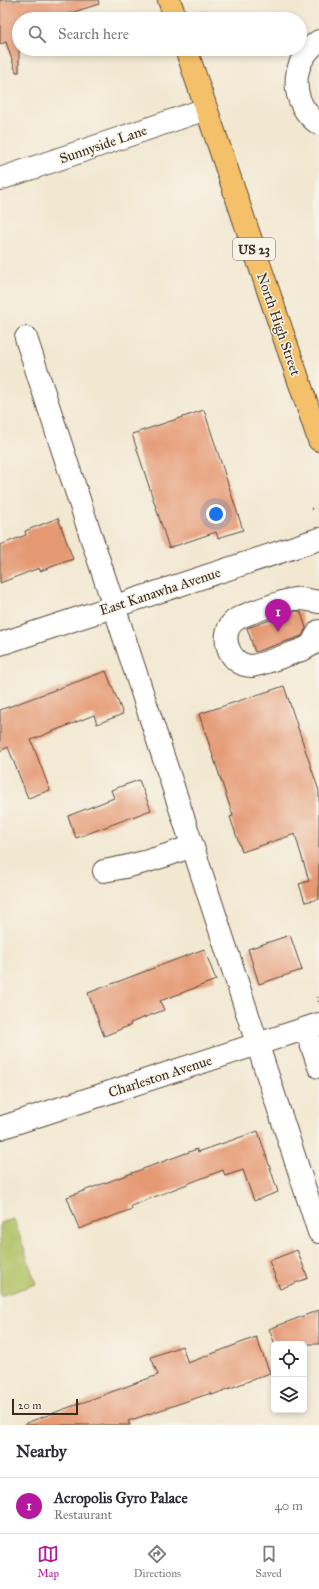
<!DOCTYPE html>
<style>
body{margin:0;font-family:"IM FELL Great Primer",serif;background:#f2f2f3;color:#2b2b33}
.controls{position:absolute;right:12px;bottom:12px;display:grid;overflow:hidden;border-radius:6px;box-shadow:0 2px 6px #0003}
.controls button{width:36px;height:36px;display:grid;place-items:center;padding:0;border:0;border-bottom:1px solid #e1e1e2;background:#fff;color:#2b2b33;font:20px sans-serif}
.scale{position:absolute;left:12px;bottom:10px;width:66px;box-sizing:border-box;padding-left:4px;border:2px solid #3b2a1e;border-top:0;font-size:11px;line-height:14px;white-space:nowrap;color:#3b2a1e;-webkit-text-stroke:3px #f7f3e8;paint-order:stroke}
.you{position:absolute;left:216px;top:514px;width:14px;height:14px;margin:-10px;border:3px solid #fff;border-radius:50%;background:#1a73e8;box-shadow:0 0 0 6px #1a73e833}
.badge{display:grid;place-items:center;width:26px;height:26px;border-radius:50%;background:#b5179e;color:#fff;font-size:13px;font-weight:700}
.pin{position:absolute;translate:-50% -33px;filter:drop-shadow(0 1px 2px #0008)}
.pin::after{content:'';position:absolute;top:21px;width:14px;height:12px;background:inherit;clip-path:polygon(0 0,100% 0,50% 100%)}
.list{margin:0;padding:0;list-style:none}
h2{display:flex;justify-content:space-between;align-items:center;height:52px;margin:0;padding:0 16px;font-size:17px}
h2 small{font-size:13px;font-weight:400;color:#7c7c81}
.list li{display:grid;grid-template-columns:26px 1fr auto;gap:12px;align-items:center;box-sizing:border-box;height:56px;padding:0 16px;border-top:1px solid #e1e1e2}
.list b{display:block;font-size:15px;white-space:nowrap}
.list p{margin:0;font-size:13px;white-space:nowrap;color:#7c7c81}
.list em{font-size:13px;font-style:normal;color:#7c7c81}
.icon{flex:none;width:22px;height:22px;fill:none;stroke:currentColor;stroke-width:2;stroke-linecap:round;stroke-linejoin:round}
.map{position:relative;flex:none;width:319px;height:1425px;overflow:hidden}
.search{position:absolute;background:#fff;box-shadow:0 2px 6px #0003;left:12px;right:12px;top:12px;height:44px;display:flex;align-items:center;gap:10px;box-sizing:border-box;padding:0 14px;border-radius:22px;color:#7c7c81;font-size:15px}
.sheet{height:108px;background:#fff}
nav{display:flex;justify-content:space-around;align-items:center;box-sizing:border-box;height:56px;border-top:1px solid #e1e1e2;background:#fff;font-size:11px;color:#7c7c81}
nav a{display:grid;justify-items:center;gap:2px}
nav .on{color:#b5179e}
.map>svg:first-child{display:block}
.green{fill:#b0c164;stroke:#767641}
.building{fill:#e59973}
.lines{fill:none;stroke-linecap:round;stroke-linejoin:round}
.minor-casing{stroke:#564639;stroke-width:24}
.major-casing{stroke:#564639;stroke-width:24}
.path{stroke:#564639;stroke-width:2.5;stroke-dasharray:1 3;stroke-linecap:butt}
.minor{stroke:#fff;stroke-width:22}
.major{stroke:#f4c16a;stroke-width:22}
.labels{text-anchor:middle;stroke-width:3;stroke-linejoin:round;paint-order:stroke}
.shield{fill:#f7f3e8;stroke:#73665b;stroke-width:1}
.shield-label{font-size:13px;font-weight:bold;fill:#3b2a1e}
.street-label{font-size:14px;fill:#3b2a1e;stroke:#f7f3e8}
</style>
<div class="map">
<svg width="319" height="1425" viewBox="0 0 319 1425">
<rect width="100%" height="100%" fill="#f7f3e8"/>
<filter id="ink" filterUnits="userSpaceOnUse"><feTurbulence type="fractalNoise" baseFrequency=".025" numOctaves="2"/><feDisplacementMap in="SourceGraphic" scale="8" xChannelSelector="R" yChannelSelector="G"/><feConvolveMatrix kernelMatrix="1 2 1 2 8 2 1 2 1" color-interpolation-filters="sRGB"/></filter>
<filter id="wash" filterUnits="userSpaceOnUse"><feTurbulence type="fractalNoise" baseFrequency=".012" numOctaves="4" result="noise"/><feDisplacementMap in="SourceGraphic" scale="16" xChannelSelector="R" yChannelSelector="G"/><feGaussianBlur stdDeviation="0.9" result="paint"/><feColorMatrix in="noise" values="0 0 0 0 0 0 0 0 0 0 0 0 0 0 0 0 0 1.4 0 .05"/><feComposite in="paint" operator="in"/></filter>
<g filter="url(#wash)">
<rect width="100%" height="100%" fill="#f2e8d1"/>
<!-- green -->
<path class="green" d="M14,1219L36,1284L0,1296V1223Z"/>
<g id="blocks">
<!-- building -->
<path class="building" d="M0,0H98L99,4L52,19H19V72H16L6,42L0,44Z
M204,410L243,530L218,538L216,532L169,548L132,434Z
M58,518L73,559L40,571L39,568L0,583V545L26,535L25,531Z
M297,611L301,612L306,628L302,636L255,652L247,628Z
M106,671L123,714L97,724L94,715L31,740L50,790L28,798L8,747L0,751V710Z
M284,686L319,791V899L305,902L299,884L309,881L295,834L242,852L230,817L233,816L199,714Z
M139,780L151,810L76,838L68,816L114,798L111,790Z
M290,935L302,970L259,984L248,949Z
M204,949L216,980L160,1001L164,1010L130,1023L131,1025L104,1036L88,993Z
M258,1131L278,1192L254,1201L243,1170L225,1176L223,1170L131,1206L132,1209L79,1229L67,1197L197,1149L198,1152Z
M297,1250L308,1278L280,1289L269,1261Z
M319,1310V1344H275L269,1329Z
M256,1337L270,1373L212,1395L211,1393L128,1421L130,1425H26V1423L158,1375L151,1357L182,1346L188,1363Z"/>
</g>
</g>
<g filter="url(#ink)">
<use href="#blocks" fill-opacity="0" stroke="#564639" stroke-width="1"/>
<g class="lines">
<defs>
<path id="minor" d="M319,41C289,61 289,104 319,124
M0,179L206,109
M26,338L319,1232
M319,602C312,601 302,598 295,599C289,599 242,615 237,619C217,631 228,666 251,666C262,665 292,653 304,649L311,645L319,631
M0,644L319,539
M104,871C134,866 164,857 192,846
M306,1029L319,1067
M0,1128L319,1024"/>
<path id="major" d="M169,0L176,19
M186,49L319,440"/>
</defs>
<!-- minor casing -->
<use href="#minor" class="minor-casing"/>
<!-- major casing -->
<use href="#major" class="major-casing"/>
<!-- path -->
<path class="path" d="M201,11H208
M311,509L315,508
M317,997L319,1002"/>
<!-- minor -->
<use href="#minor" class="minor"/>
<!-- major -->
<use href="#major" class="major"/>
</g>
</g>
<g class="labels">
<!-- shield labels -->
<rect class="shield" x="233" y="238" width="42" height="22" rx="3"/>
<g class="shield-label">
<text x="254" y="254">US 23</text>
</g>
<!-- street labels -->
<g class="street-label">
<text transform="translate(103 144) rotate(-19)" y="5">Sunnyside Lane</text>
<text transform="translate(279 324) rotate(71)" y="5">North High Street</text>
<text transform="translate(160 591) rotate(-18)" y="5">East Kanawha Avenue</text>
<text transform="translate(160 1076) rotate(-18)" y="5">Charleston Avenue</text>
</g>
</g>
</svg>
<div class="controls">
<button><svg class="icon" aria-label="locate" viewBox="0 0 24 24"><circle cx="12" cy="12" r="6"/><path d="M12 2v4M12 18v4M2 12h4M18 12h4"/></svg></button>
<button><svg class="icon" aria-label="layers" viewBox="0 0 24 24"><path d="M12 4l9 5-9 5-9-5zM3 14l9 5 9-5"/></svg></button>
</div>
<div class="scale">20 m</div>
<div class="you"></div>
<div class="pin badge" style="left:278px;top:632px">1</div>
<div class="search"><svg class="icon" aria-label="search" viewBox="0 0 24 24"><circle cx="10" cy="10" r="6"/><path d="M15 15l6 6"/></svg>Search here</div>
</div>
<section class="sheet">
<h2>Nearby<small></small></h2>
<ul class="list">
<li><span class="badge">1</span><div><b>Acropolis Gyro Palace</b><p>Restaurant</p></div><em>40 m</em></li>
</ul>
</section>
<nav>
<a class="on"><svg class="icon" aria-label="map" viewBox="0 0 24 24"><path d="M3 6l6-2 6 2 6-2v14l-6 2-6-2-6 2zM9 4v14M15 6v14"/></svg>Map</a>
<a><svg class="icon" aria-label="directions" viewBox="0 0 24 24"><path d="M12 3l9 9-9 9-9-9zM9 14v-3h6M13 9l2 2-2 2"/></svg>Directions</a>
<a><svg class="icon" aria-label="saved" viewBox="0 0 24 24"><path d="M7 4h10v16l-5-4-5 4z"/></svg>Saved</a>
</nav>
